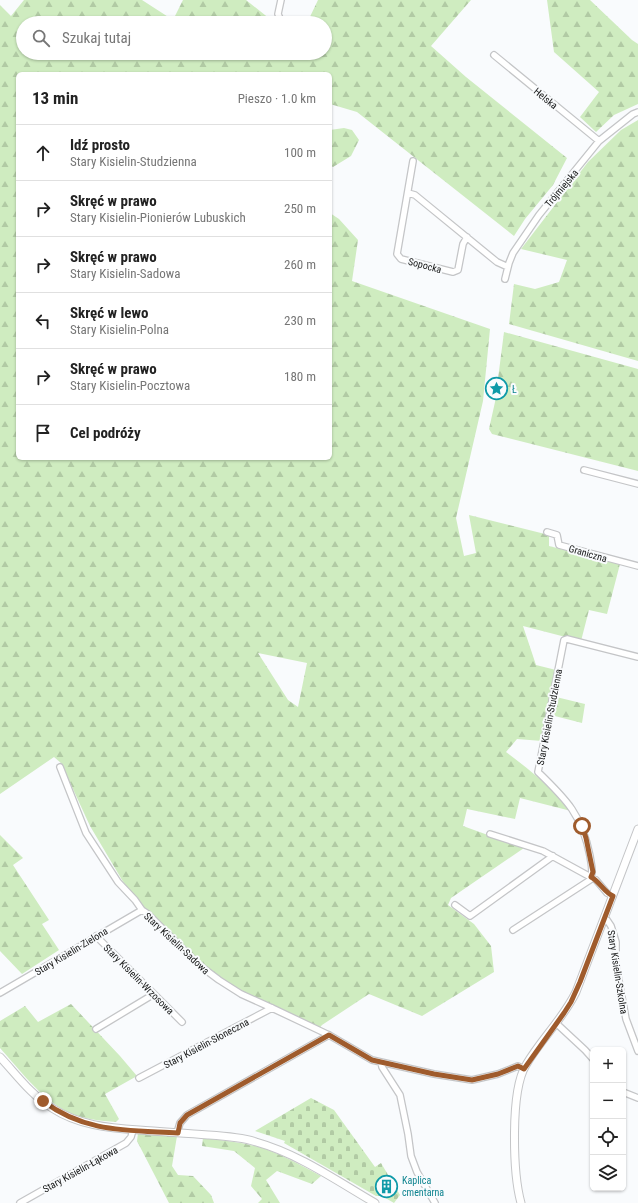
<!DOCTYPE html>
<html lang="pl">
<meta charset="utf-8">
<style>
body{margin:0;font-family:"Roboto Condensed",sans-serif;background:#f2f2f2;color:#222}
.controls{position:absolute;right:12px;bottom:12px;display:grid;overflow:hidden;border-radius:6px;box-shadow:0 1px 3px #0004}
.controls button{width:36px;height:36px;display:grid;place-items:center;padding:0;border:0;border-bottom:1px solid #e0e0e0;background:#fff;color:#222;font:20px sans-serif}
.stop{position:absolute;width:12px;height:12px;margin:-9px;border:3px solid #9f5b2c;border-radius:50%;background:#fff}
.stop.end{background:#9f5b2c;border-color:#fff;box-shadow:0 1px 4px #0008}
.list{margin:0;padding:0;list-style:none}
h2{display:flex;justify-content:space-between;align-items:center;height:52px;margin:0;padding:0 16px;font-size:17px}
h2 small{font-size:13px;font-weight:400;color:#767676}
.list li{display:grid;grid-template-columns:26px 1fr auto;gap:12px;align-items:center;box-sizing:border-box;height:56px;padding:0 16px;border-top:1px solid #e0e0e0}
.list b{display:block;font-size:15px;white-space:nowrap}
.list p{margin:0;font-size:13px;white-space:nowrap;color:#767676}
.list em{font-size:13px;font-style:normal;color:#767676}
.icon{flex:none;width:22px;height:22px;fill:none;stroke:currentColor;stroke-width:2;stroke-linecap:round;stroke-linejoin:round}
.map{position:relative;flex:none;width:638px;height:1203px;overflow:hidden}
.search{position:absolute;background:#fff;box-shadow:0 1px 3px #0004;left:16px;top:16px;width:316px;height:44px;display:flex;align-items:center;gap:10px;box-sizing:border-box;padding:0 14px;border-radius:22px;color:#767676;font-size:15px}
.panel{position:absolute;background:#fff;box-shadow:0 1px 3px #0004;left:16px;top:72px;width:316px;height:388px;border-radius:6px}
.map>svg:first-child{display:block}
.forest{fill:url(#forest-firs);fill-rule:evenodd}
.cemetery{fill:url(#cemetery-stones)}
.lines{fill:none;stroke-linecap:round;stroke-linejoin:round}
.minor-casing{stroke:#c4c5c7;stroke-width:8}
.tertiary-casing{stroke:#c4c5c7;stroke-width:9}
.minor{stroke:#fff;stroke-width:5.5}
.tertiary{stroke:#fff;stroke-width:7}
.route{stroke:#9f5b2c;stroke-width:5}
.labels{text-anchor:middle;stroke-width:4;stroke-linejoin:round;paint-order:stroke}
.street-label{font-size:10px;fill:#161717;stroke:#f9fbfd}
.culture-label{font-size:10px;fill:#0d838f;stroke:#f9fbfd;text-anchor:start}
</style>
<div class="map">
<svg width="638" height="1203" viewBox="0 0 638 1203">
<defs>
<pattern id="forest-firs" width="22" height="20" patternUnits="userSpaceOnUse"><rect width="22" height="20" fill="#cfecc0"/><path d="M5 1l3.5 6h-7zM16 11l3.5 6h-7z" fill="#b1caa4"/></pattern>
<pattern id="cemetery-stones" width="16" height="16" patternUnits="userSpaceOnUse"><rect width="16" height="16" fill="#cfecc0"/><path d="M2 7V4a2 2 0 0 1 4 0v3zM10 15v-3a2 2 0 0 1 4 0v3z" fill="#b1caa4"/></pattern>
</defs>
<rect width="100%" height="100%" fill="#f9fbfd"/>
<!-- forest -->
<path class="forest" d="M24,0H142L173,20L183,0H246L275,23H23V53H325V23H307L318,0H471L431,46L466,77L567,158L553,185L525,219L514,236L357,112L330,104V74H18V458H330V213L339,219L358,240L352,281L490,329L483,401L456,518L464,556L476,553L469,515L549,535V546L620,564L607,614L589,610L581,641L523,626L536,665L556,670L552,696L585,704L582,723L547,714L542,741L517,739L506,752C530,770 552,788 571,811L520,798L515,819L467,809L463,826L524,848L451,898L448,905L474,924L491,946L494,972L422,1016L369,994L322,1025L318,1030L222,984L143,909L122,880L90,826L61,763L54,757L0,794V5L11,16ZM258,653L307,663L298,707L288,700Z
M547,0H590L632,40L638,44V104L614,115L596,132L580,117L599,92L554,52Z
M638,120V361L509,324L514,284L535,289L559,282L567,260L521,249L588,162L621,130Z
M344,128L352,130L359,140L351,156L333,167L330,165V130Z
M504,332L638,369V471L492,434L489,429L495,402Z
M0,835L23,858L13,865L49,920L42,924L59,950L22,974L0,951Z
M71,1004L120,1056L137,1076L105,1094L119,1119L116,1122C100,1121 83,1119 68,1112C40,1098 20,1070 0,1048V1021L25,1006L38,1022Z
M138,1133L177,1136L172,1166L178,1175L193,1176L211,1195L214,1203H169L137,1141Z
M203,1138C220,1140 238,1142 255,1146C279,1152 300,1165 321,1176L312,1184L277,1171L266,1180L280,1203H258L262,1199L251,1186L255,1168L234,1151L202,1146Z"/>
<!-- cemetery -->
<path class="cemetery" d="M311,1098L334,1110L375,1167L381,1163L400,1195L394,1203L382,1196H376L284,1143L285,1141L255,1131Z"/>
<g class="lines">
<defs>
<path id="minor" d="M281,0L278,14L282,23
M494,55L599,141
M413,161L397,254L401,259L453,272L458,270L463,244L467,237
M408,193L415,195L497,262L508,267
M505,279L509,263L513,253L539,215L599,141L633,114L638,112
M584,470L638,484
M547,532L557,535L559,545L638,566
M60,767L86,833L118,882L135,900L142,910L148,914L199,965L219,980L241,994L272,1008L329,1035L372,1060L434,1074L472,1080L498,1074L518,1066L524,1069
M490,834L543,851L596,880L607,893L613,896
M455,905L470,916L553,856
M604,919L607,920L611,926L616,942V965L626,1019L638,1051
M513,930L590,880C594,872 591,864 590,856C582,815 567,800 538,772L564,640L567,639L638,657
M96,936L182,1022
M0,993L142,910
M557,1024L585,1050L593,1059
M96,1029L149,997L152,993
M381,1062L382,1067L400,1095L408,1134L411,1156L417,1172L435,1203
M139,1078L272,1008
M623,1092L638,1098
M177,1133L180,1123L187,1115L329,1035
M20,1203L126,1143L131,1137L133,1130"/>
<path id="tertiary" d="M0,1057C16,1074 31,1095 52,1108C78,1125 108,1128 139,1130C162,1132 185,1133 208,1135C224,1136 241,1137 256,1142C299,1154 337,1181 375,1203
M521,1203C513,1174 510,1091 526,1065C541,1039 563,1019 576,992L638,829"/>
</defs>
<!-- minor casing -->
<use href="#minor" class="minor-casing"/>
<!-- tertiary casing -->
<use href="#tertiary" class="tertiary-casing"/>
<!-- minor -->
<use href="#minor" class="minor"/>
<!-- tertiary -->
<use href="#tertiary" class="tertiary"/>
</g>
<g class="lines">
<!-- route -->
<path class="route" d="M43,1101C85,1133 128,1130 178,1133L180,1123L187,1115L329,1035L372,1060L434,1074L472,1080L498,1074L518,1066L524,1069L564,1013L571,1002L580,982L613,896C604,892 600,882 591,877L593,872L586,838L582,826"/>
</g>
<!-- icons -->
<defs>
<symbol id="sight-ring" viewBox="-11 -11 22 22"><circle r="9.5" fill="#f9fbfd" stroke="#0f9aa8" stroke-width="1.5"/><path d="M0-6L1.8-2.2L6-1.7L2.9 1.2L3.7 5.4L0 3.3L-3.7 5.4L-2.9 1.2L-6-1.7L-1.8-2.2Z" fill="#0f9aa8"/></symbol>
<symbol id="building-ring" viewBox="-11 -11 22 22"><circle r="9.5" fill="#f9fbfd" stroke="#0f9aa8" stroke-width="1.5"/><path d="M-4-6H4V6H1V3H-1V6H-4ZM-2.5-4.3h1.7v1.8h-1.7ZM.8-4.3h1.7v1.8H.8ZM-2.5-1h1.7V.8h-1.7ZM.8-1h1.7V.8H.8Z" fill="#0f9aa8"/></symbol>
</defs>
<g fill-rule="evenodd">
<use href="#sight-ring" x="484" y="376" width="25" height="25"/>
<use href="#building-ring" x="374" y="1174" width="25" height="25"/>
</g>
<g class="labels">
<!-- street labels -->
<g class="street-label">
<text transform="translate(546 98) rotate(39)" y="4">Helska</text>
<text transform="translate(561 188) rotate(-50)" y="4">Trójmiejska</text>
<text transform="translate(425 265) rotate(15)" y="4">Sopocka</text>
<text transform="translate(588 553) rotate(16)" y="4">Graniczna</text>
<text transform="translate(549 717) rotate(-79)" y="4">Stary Kisielin-Studzienna</text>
<text transform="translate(177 943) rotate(43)" y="4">Stary Kisielin-Sadowa</text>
<text transform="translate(71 951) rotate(-31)" y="4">Stary Kisielin-Zielona</text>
<text transform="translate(618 972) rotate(81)" y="4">Stary Kisielin-Szkolna</text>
<text transform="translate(139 979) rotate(45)" y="4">Stary Kisielin-Wrzosowa</text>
<text transform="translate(206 1043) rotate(-28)" y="4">Stary Kisielin-Słoneczna</text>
<text transform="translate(80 1169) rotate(-29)" y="4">Stary Kisielin-Łąkowa</text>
</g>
<!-- culture labels -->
<g class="culture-label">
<text x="512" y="393">Ł</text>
<text x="402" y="1184">Kaplica<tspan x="402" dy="12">cmentarna</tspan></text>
</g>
</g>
</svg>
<div class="controls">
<button>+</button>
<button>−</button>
<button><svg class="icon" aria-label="locate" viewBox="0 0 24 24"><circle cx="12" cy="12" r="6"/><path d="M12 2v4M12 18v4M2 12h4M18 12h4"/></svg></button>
<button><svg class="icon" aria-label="layers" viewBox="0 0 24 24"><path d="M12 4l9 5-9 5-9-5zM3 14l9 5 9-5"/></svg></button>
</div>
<div class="stop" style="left:582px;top:826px"></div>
<div class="stop end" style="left:43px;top:1101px"></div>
<div class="search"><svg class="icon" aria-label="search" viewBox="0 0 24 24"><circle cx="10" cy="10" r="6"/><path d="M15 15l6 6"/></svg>Szukaj tutaj</div>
<section class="panel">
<h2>13 min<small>Pieszo · 1.0 km</small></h2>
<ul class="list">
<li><svg class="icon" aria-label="ahead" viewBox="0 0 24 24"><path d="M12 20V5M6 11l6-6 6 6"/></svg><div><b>Idź prosto</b><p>Stary Kisielin-Studzienna</p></div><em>100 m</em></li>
<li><svg class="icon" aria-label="right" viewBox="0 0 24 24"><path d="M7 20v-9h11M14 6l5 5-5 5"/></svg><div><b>Skręć w prawo</b><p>Stary Kisielin-Pionierów Lubuskich</p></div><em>250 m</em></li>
<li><svg class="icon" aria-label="right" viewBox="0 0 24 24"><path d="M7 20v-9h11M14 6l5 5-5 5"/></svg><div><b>Skręć w prawo</b><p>Stary Kisielin-Sadowa</p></div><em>260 m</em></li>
<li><svg class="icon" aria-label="left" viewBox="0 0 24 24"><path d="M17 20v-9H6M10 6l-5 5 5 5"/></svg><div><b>Skręć w lewo</b><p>Stary Kisielin-Polna</p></div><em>230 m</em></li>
<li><svg class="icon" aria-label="right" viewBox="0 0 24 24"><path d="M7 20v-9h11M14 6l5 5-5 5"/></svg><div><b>Skręć w prawo</b><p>Stary Kisielin-Pocztowa</p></div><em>180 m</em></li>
<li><svg class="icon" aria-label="arrive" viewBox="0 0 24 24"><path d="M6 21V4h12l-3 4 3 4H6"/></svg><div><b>Cel podróży</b></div></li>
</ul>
</section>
</div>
